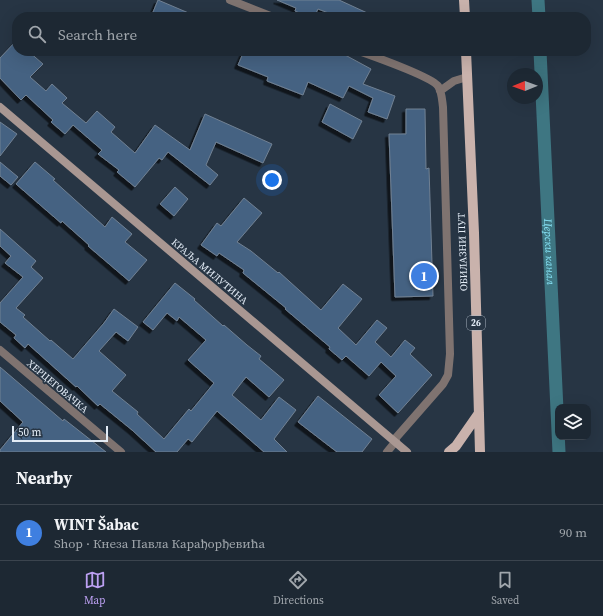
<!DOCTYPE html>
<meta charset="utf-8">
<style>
body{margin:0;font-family:"Source Serif 4",serif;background:#25303b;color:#f1f3f6}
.controls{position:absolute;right:12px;bottom:12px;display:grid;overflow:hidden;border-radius:8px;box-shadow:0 4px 16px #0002}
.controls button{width:36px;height:36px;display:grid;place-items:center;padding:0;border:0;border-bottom:1px solid #3b444e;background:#1d2833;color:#f1f3f6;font:20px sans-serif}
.compass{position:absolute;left:507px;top:68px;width:36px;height:36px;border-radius:50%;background:#1d2833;box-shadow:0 4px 16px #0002;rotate:269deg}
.scale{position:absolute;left:12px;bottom:10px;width:96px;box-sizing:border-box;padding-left:4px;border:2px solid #e3ecf6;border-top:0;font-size:11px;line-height:14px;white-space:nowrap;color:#e3ecf6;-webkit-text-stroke:3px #273544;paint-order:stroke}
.you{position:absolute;left:272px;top:180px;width:14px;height:14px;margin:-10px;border:3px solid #fff;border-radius:50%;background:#1a73e8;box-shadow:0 0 0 6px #1a73e833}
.badge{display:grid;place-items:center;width:26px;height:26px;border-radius:50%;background:#bca0f2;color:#fff;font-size:13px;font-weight:700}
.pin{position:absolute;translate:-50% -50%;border:2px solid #fff;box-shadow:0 1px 4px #0006}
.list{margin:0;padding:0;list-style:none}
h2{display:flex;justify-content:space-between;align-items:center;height:52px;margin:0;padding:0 16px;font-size:17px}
h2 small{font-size:13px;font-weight:400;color:#a0a6ac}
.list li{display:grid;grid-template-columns:26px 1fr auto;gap:12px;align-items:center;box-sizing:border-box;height:56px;padding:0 16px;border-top:1px solid #3b444e}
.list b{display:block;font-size:15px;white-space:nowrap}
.list p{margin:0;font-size:13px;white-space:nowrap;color:#a0a6ac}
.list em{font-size:13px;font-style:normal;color:#a0a6ac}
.icon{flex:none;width:22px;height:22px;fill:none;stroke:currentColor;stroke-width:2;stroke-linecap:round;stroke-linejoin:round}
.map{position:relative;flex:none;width:603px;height:452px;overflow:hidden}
.search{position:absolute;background:#1d2833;box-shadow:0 4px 16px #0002;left:12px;right:12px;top:12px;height:44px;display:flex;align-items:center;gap:10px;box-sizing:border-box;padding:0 14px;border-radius:16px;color:#a0a6ac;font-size:15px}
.sheet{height:108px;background:#1d2833}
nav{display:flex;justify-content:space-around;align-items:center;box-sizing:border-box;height:56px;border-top:1px solid #3b444e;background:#1d2833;font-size:11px;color:#a0a6ac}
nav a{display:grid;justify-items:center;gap:2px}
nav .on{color:#bca0f2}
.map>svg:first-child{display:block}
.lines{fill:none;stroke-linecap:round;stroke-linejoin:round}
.canal{stroke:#3e7682;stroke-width:13}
.building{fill:#456282;stroke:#718193;filter:url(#shadow)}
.minor{stroke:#7f7370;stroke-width:8}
.tertiary{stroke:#7f7370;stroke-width:8}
.secondary{stroke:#a99792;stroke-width:8}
.primary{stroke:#c9b2ac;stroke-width:10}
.labels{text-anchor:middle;stroke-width:3.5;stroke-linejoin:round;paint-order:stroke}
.shield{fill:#273544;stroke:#abb5c1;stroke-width:1}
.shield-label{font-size:9px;font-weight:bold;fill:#e3ecf6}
.street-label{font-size:10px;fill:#e3ecf6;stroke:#273544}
.water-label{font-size:11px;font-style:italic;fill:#87e2f6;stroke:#273544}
</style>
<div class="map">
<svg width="603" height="452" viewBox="0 0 603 452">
<defs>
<filter id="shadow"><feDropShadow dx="-3.5" dy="3.5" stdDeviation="0" flood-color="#0009"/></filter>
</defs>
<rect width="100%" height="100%" fill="#273544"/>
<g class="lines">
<!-- canal -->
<g class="canal">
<path d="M538,0L539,17"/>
<path id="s1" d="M540,51L559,452"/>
</g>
</g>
<!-- building -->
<path class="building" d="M158,0L198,17H151Z
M277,0H339L376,17H339L318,9L314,17H309L295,11L296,8Z
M17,40V51H28L43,64L30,77L46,91L52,84L67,98L62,103L86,123L97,111L115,127L111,132L135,153L155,125L190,150L205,114L272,144L263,163L216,142L206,165L218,175L210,185L168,152L162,160L159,158L135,187L117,172L119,170L98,154L102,150L73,125L65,134L51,122L53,120L26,95L21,100L0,78V58Z
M244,51H336L347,56L371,69L363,84L395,96L387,119L368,112L373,98L349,86L343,98L308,82L303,95L267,81L268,77L238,65Z
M330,104L362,121L353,139L322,122Z
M406,109H425L426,169L429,168L433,296L395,297L389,134H406Z
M0,122L17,134L0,156Z
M0,162L18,177L11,185L0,176Z
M35,162L55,179L53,180L105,227L112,217L132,234L125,242L147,260L129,281L88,246L89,245L62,221L61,223L16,184Z
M175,187L188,199L174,216L160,204Z
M244,198L262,213L237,242L251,251L278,273L279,272L321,310L343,284L362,299L338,328L356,345L377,320L387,328L375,342L391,357L405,340L415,348L410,354L432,375L398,413L379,395L396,376L381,362L369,376L346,356L342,360L329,349L330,347L285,309L286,308L243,273L244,270L219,253L217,256L201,245L217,223L221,226Z
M0,229L36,261L31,267L43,278L16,308L25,315L23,317L50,341L51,340L73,359L104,323L114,309L138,327L128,341L116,332L99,351L126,375L112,391L138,412L137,414L164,439L189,409L191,411L214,383L188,360L206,340L179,317L177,321L167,313L153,330L143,322L175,283L195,299L194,300L223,326L224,325L247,345L261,356L259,359L284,380L269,397L246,377L232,395L261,420L279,397L296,410L274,439L287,452H264L217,411L192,442L188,439L177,452H156L132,430L100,404L98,406L77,386L76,387L28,344L25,348L14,338L16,335L0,322V303L23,277L5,263L11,256L0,246Z
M0,367L63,421L64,419L106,452H0V450L23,422L0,401Z
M318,396L372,439L362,452H337L298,422Z"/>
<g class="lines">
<!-- minor -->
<path class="minor" d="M230,0L273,17
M359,51C373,56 432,77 438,86C442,92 442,100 443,107L450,354L448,375L443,384L394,440
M440,91L454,81L467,77
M0,350L121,452"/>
<!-- tertiary -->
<path class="tertiary" d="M387,452L396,441"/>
<!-- secondary -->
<path class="secondary" d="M0,107L407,452"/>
<!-- primary -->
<path class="primary" d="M464,0L465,17
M466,51L474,233L480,452
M449,452L456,446L479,413"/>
</g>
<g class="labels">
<!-- shield labels -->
<rect class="shield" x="467" y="316" width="18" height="14" rx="3"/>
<g class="shield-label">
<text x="476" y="326">26</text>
</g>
<!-- street labels -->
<g class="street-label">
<text transform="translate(462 252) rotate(-92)" y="4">ОБИЛАЗНИ ПУТ</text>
<text transform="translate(210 271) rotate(40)" y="4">КРАЉА МИЛУТИНА</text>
<text transform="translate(58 386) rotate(40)" y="4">ХЕРЦЕГОВАЧКА</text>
</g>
<!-- water labels -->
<g class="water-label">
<text dy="4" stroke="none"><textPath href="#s1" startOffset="201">Церски канал</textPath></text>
</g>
</g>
</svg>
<div class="controls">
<button><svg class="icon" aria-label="layers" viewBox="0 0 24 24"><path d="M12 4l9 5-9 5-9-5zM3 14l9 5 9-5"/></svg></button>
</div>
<svg class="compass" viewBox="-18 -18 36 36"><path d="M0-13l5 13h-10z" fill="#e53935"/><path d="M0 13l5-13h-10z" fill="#a0a6ac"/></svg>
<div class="scale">50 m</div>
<div class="you"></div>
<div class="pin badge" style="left:424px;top:276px;background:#3f7fe0">1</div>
<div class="search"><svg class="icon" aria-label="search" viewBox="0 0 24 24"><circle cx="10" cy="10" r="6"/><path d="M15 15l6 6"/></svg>Search here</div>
</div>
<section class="sheet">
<h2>Nearby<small></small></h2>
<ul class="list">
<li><span class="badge" style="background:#3f7fe0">1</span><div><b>WINT Šabac</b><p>Shop · Кнеза Павла Карађорђевића</p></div><em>90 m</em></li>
</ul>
</section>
<nav>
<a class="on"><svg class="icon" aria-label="map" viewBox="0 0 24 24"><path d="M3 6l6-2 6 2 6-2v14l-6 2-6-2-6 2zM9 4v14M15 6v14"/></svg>Map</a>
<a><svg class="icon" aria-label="directions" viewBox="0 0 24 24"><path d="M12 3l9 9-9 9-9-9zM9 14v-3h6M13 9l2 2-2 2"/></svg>Directions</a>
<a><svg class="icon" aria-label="saved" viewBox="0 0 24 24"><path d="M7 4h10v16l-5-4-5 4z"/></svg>Saved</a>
</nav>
